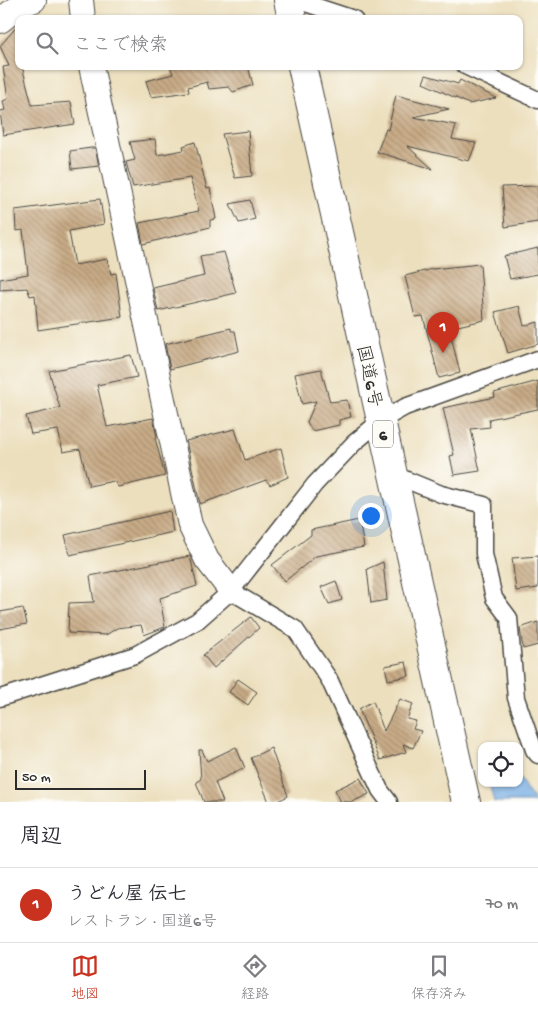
<!DOCTYPE html>
<html lang="ja">
<meta charset="utf-8">
<style>
body{margin:0;font-family:"Gochi Hand","Klee One",sans-serif;background:#f2f2f3;color:#2b2b33}
.controls{position:absolute;right:15px;bottom:15px;display:grid;overflow:hidden;border-radius:10px;box-shadow:0 1px 4px #0004}
.controls button{width:45px;height:45px;display:grid;place-items:center;padding:0;border:0;border-bottom:1px solid #e1e1e2;background:#fff;color:#2b2b33;font:25px sans-serif}
.scale{position:absolute;left:15px;bottom:12px;width:131px;box-sizing:border-box;padding-left:5px;border:2px solid #2b2b2b;border-top:0;font-size:14px;line-height:18px;white-space:nowrap;color:#2b2b2b;-webkit-text-stroke:4px #fdfcf7;paint-order:stroke}
.you{position:absolute;left:370px;top:515px;width:18px;height:18px;margin:-12px;border:4px solid #fff;border-radius:50%;background:#1a73e8;box-shadow:0 0 0 8px #1a73e833}
.badge{display:grid;place-items:center;width:32px;height:32px;border-radius:50%;background:#c8321e;color:#fff;font-size:16px;font-weight:700}
.pin{position:absolute;translate:-50% -41px;filter:drop-shadow(0 1px 2px #0008)}
.pin::after{content:'';position:absolute;top:26px;width:18px;height:15px;background:inherit;clip-path:polygon(0 0,100% 0,50% 100%)}
.list{margin:0;padding:0;list-style:none}
h2{display:flex;justify-content:space-between;align-items:center;height:65px;margin:0;padding:0 20px;font-size:21px}
h2 small{font-size:16px;font-weight:400;color:#7c7c81}
.list li{display:grid;grid-template-columns:32px 1fr auto;gap:15px;align-items:center;box-sizing:border-box;height:75px;padding:0 20px;border-top:1px solid #e1e1e2}
.list b{display:block;font-size:19px;white-space:nowrap}
.list p{margin:0;font-size:16px;white-space:nowrap;color:#7c7c81}
.list em{font-size:16px;font-style:normal;color:#7c7c81}
.icon{flex:none;width:28px;height:28px;fill:none;stroke:currentColor;stroke-width:2;stroke-linecap:round;stroke-linejoin:round}
.map{position:relative;flex:none;width:538px;height:802px;overflow:hidden}
.search{position:absolute;background:#fff;box-shadow:0 1px 4px #0004;left:15px;right:15px;top:15px;height:55px;display:flex;align-items:center;gap:12px;box-sizing:border-box;padding:0 18px;border-radius:10px;color:#7c7c81;font-size:19px}
.sheet{height:140px;background:#fff}
nav{display:flex;justify-content:space-around;align-items:center;box-sizing:border-box;height:70px;border-top:1px solid #e1e1e2;background:#fff;font-size:14px;color:#7c7c81}
nav a{display:grid;justify-items:center;gap:2px}
nav .on{color:#c8321e}
.map>svg:first-child{display:block}
.water{fill:url(#water-ripples);stroke:#506c87}
.building{fill:url(#building-back-hatch)}
.lines{fill:none;stroke-linecap:round;stroke-linejoin:round}
.street-casing{stroke:#484641;stroke-width:19}
.secondary-casing{stroke:#484641;stroke-width:26}
.highway-casing{stroke:#484641;stroke-width:30}
.street{stroke:#fff;stroke-width:16}
.secondary{stroke:#fff;stroke-width:24}
.highway{stroke:#fff;stroke-width:28}
.labels{text-anchor:middle;stroke-width:4;stroke-linejoin:round;paint-order:stroke}
.shield{fill:#fdfcf7;stroke:#6a6a68;stroke-width:1}
.shield-label{font-size:16px;font-weight:bold;fill:#2b2b2b}
.street-label{font-size:18px;fill:#2b2b2b;stroke:#fdfcf7}
</style>
<div class="map">
<svg width="538" height="802" viewBox="0 0 538 802">
<defs>
<pattern id="water-ripples" width="26" height="14" patternUnits="userSpaceOnUse" patternTransform="scale(1.25)"><rect width="26" height="14" fill="#75ace3"/><path d="M2 4q2-2 4 0t4 0M15 11q2-2 4 0t4 0" fill="none" stroke="#608cb8"/></pattern>
<pattern id="building-back-hatch" width="6" height="6" patternUnits="userSpaceOnUse" patternTransform="scale(1.25)"><rect width="6" height="6" fill="#c9ac87"/><path d="M-1 5l2 2M0 0l6 6M5-1l2 2" fill="none" stroke="#a38c6f"/></pattern>
</defs>
<rect width="100%" height="100%" fill="#fdfcf7"/>
<filter id="ink" filterUnits="userSpaceOnUse"><feTurbulence type="fractalNoise" baseFrequency=".02" numOctaves="2"/><feDisplacementMap in="SourceGraphic" scale="10" xChannelSelector="R" yChannelSelector="G"/><feConvolveMatrix kernelMatrix="1 2 1 2 8 2 1 2 1" color-interpolation-filters="sRGB"/></filter>
<filter id="wash" filterUnits="userSpaceOnUse"><feTurbulence type="fractalNoise" baseFrequency=".0096" numOctaves="4" result="noise"/><feDisplacementMap in="SourceGraphic" scale="20" xChannelSelector="R" yChannelSelector="G"/><feGaussianBlur stdDeviation="1.12" result="paint"/><feColorMatrix in="noise" values="0 0 0 0 0 0 0 0 0 0 0 0 0 0 0 0 0 1.4 0 .05"/><feComposite in="paint" operator="in"/></filter>
<g filter="url(#wash)">
<rect width="100%" height="100%" fill="#ecdfbd"/>
<!-- water -->
<path class="water" d="M519,777L535,802H494L489,783H519Z"/>
<g id="blocks">
<!-- building -->
<path class="building" d="M19,24V66H22L32,105L71,102L75,124L3,135L0,111L5,110L3,101L8,99L3,67L9,66L0,46Z
M170,66H248L253,85L233,92L229,87L209,89L207,82L188,87L189,92L151,97L146,81L173,74Z
M426,75L458,84L460,80L496,98L469,104L423,83Z
M396,95L449,109L413,117L456,125L452,139L476,143L469,161L407,146L433,169L377,152L386,129L388,130Z
M248,131L252,176L235,178L222,134Z
M155,139L157,155L184,150L183,146L195,142L207,189L210,188L216,219L210,220V227L143,244L139,223L199,211L190,178L133,187L126,162L135,160L130,142Z
M91,148H95L99,166L72,169L70,151Z
M538,186V222L505,227L502,187Z
M100,199L104,224L69,231L75,265L107,259L111,274L116,273L122,317L38,330L35,295L30,296L27,288L0,290V279L28,274L23,230L16,231L15,210Z
M250,200L255,219L239,223L230,204Z
M538,248V274L510,279L504,256Z
M224,252L236,293L158,311L153,288L204,276L200,256Z
M480,264L484,320L449,328L460,373L439,378L423,316L415,317L405,276L432,269Z
M519,306L524,326L538,322V344L508,353L495,312Z
M231,328V331H235L239,351L170,369L165,344Z
M131,355L137,377L97,385L107,427L153,418L157,437L155,438L165,476L118,487L114,481L89,486L80,449L63,452L58,430L31,434L26,416L60,408L49,371Z
M321,369L330,402L347,400L351,417L339,420V425L312,431L307,422L316,401L302,404L295,374Z
M538,381V409L489,419L490,427L471,429L480,471L454,475L450,456L454,455L443,408L495,397L494,393Z
M235,429L245,460L281,448L288,477L270,485L266,480L200,504L186,441Z
M170,511L173,532L70,555L65,535Z
M359,520L364,547L316,556L285,581L272,565L311,535V530Z
M190,556L197,586L160,598L165,627L144,635L141,625L117,628L106,635L68,633L69,603L94,602L90,576Z
M538,556V588L516,591L512,558Z
M383,562L387,600L371,603L367,569Z
M336,581L342,600L329,604L321,587Z
M23,608L27,624L0,629V612Z
M251,617L259,628L214,668L203,655Z
M538,622V645L523,649L520,628Z
M406,662L409,676L388,680L385,666Z
M238,679L257,692L248,705L229,692Z
M400,699L413,704L407,719L416,721L413,729L421,731L413,748L403,744L406,752L380,760L359,709L373,701L384,731Z
M236,747L245,768L215,782L223,802H204L196,782L201,779L199,750H202L207,761Z
M271,748L288,796L276,802H269L251,758Z
M360,778L369,794L352,802H341L335,790Z"/>
</g>
</g>
<g filter="url(#ink)">
<use href="#blocks" fill-opacity="0" stroke="#484641" stroke-width="1"/>
<g class="lines">
<defs>
<path id="street" d="M296,0L354,19
M465,66L538,100
M392,474L441,494L484,505V554L494,598L509,618L516,698L534,750L538,755
M231,591L295,629L329,679L380,790L389,802
M0,698L135,655L197,621L231,591L315,484L354,443L380,421L405,407L538,359"/>
<path id="secondary" d="M81,0L83,19
M0,21L19,6L34,0
M91,66L190,525L207,560L231,591"/>
<path id="highway" d="M288,0L292,19
M302,66L466,802"/>
</defs>
<!-- street casing -->
<use href="#street" class="street-casing"/>
<!-- secondary casing -->
<use href="#secondary" class="secondary-casing"/>
<!-- highway casing -->
<use href="#highway" class="highway-casing"/>
<!-- street -->
<use href="#street" class="street"/>
<!-- secondary -->
<use href="#secondary" class="secondary"/>
<!-- highway -->
<use href="#highway" class="highway"/>
</g>
</g>
<g class="labels">
<!-- shield labels -->
<rect class="shield" x="373" y="420.5" width="20" height="27" rx="4"/>
<g class="shield-label">
<text x="383" y="440">6</text>
</g>
<!-- street labels -->
<g class="street-label">
<text transform="translate(370 376) rotate(78)" y="6">国道6号</text>
</g>
</g>
</svg>
<div class="controls">
<button><svg class="icon" aria-label="locate" viewBox="0 0 24 24"><circle cx="12" cy="12" r="6"/><path d="M12 2v4M12 18v4M2 12h4M18 12h4"/></svg></button>
</div>
<div class="scale">50 m</div>
<div class="you"></div>
<div class="pin badge" style="left:443px;top:353px">1</div>
<div class="search"><svg class="icon" aria-label="search" viewBox="0 0 24 24"><circle cx="10" cy="10" r="6"/><path d="M15 15l6 6"/></svg>ここで検索</div>
</div>
<section class="sheet">
<h2>周辺<small></small></h2>
<ul class="list">
<li><span class="badge">1</span><div><b>うどん屋 伝七</b><p>レストラン · 国道6号</p></div><em>70 m</em></li>
</ul>
</section>
<nav>
<a class="on"><svg class="icon" aria-label="map" viewBox="0 0 24 24"><path d="M3 6l6-2 6 2 6-2v14l-6 2-6-2-6 2zM9 4v14M15 6v14"/></svg>地図</a>
<a><svg class="icon" aria-label="directions" viewBox="0 0 24 24"><path d="M12 3l9 9-9 9-9-9zM9 14v-3h6M13 9l2 2-2 2"/></svg>経路</a>
<a><svg class="icon" aria-label="saved" viewBox="0 0 24 24"><path d="M7 4h10v16l-5-4-5 4z"/></svg>保存済み</a>
</nav>
